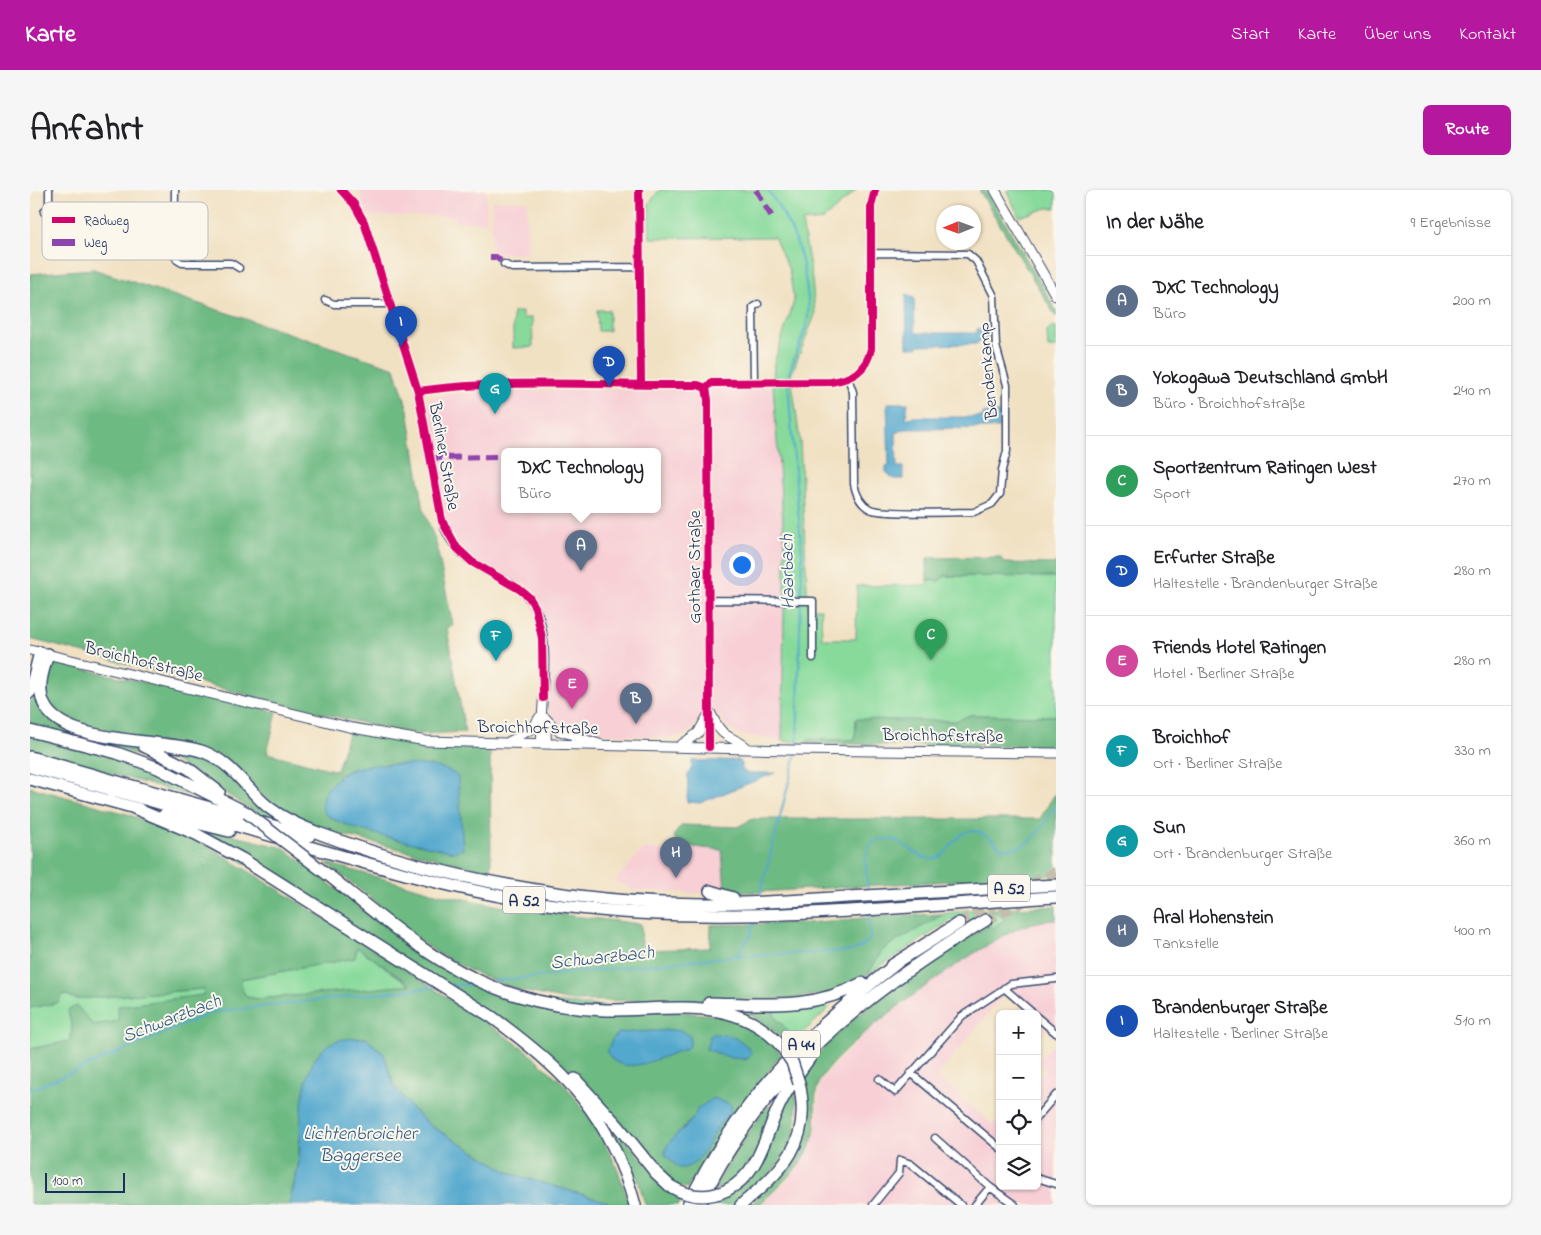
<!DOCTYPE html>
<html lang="de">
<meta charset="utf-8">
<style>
body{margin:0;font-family:"Indie Flower",sans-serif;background:#f6f6f6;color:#202124}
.controls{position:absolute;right:15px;bottom:15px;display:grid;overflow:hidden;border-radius:8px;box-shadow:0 1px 4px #0004}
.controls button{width:45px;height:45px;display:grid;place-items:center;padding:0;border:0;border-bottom:1px solid #e0e0e0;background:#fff;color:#202124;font:25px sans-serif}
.compass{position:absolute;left:906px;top:15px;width:45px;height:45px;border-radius:50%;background:#fff;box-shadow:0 1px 4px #0004;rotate:269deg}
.scale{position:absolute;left:15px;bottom:12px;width:80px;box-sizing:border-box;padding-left:5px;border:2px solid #1b2f5e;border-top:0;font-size:14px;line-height:18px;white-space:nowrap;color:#1b2f5e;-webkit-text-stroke:4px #fbf7ec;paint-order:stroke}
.you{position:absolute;left:711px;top:374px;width:18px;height:18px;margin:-12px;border:4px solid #fff;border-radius:50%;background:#1a73e8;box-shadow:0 0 0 8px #1a73e833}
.badge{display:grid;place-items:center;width:32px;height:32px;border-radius:50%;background:#b5179e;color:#fff;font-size:16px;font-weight:700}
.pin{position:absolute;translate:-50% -41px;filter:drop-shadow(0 1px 2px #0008)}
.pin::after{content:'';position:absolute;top:26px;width:18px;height:15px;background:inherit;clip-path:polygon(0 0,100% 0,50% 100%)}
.popup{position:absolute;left:471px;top:258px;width:160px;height:65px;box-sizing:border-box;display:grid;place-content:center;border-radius:8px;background:#fff;filter:drop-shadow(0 1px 4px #0005);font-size:16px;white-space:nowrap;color:#757577}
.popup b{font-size:19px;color:#202124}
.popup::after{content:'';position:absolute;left:50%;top:100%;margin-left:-10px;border:10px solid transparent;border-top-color:#fff}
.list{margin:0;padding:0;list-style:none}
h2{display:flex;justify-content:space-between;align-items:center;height:65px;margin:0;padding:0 20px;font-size:21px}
h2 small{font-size:16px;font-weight:400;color:#757577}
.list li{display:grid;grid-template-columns:32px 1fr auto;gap:15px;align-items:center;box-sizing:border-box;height:90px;padding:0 20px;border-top:1px solid #e0e0e0}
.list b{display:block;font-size:19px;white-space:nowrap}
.list p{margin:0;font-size:16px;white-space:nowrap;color:#757577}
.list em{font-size:16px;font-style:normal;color:#757577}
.icon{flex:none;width:28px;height:28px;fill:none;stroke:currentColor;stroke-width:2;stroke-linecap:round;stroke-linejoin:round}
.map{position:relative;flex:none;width:1026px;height:1015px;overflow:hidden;border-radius:8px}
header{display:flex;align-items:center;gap:30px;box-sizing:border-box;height:70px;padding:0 25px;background:#b5179e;color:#fff}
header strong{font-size:24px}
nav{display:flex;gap:28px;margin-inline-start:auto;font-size:18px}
.intro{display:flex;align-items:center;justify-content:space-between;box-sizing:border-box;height:120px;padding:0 30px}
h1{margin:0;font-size:35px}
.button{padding:12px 22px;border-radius:8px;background:#b5179e;color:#fff;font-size:18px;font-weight:700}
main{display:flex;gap:30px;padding:0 30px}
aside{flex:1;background:#fff;border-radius:8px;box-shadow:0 1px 4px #0004}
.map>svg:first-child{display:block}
.built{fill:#f7cfd5;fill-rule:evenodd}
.green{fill:#88da9b;stroke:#52847c}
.forest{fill:#6eba83;stroke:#447470;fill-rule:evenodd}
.water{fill:#52a8ce;stroke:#366c96}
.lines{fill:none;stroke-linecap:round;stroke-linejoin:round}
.stream{stroke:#52a8ce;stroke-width:2}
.motorway-tunnel{stroke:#c6bdaf;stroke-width:11;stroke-dasharray:11 5.5;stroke-linecap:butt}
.minor-casing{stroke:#3b4a6d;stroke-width:9}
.tertiary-casing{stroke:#3b4a6d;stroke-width:10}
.secondary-casing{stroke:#3b4a6d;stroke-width:11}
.motorway-casing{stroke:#3b4a6d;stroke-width:14}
.minor{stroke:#fff;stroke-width:6}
.tertiary{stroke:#fff;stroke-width:8}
.secondary{stroke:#fff;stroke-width:9}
.motorway{stroke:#fff;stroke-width:11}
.motorway-bridge-casing{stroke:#3b4a6d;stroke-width:14;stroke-linecap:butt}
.motorway-bridge{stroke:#fff;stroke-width:11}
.quiet{stroke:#8e44ad;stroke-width:6;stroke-dasharray:12 6;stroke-linecap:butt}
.cycleway-casing{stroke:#fbf7ec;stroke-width:11}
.cycleway{stroke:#d6006c;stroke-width:8}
.labels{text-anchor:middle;stroke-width:4;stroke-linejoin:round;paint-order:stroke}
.shield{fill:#fbf7ec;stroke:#5e6b89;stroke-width:1}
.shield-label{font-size:16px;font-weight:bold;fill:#1b2f5e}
.street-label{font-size:18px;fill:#1b2f5e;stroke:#fbf7ec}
.water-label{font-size:19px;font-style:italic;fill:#2e5985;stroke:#fbf7ec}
.key{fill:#fbf7ec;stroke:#b8bbc1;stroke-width:1}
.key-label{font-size:14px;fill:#1b2f5e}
</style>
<header>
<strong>Karte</strong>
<nav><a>Start</a><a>Karte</a><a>Über uns</a><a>Kontakt</a></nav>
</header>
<div class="intro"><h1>Anfahrt</h1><a class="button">Route</a></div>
<main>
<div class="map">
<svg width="1026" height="1015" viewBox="0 0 1026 1015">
<rect width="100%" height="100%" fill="#fbf7ec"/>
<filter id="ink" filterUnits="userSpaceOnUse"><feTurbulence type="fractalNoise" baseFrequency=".02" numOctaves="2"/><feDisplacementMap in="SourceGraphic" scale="10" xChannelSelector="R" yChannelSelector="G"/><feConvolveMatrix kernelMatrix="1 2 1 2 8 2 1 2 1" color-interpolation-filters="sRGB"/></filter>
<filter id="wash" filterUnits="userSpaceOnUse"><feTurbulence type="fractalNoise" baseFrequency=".0096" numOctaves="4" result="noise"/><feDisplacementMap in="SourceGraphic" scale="20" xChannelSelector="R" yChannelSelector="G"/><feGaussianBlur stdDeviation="1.12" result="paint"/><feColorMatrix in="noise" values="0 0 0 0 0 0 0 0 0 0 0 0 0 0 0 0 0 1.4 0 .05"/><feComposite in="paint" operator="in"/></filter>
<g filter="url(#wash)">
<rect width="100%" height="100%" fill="#f1e1c3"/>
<!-- built -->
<path class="built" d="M330,0H456L457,32H426V26H335Z
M462,10L497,11V64L462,63Z
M742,197L755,358L752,551L707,544L695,535L690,525L670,526L664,537L654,545L641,548L557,542L538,539L523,532L519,519L512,448L499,407L442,372L417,344L395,238L400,208L429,202ZM475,262H627V320H475Z
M647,655L692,660L695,702L663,703L604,700L585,691L613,659L638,660Z
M1010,730H1026V848L1007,832V824H998L975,803L907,886L963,935L970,929V996H1007V889L1016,880L1007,871L1026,852V1015H730L756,993L777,963L785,946L790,894L803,876L847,833L932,770L979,743Z"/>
<!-- green -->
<path class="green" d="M629,0H826L793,30L772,32L782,89L785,125L761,185L770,251L778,419H791L792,449H826L827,396L896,395L897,390L909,391L915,386L1026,387V526L940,525L926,531L826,530L825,550L777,549L776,552L752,551L755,358L743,196L744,173L764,111L759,80L744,47L620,48L619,14Z
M977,0H1026V18H1017L989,27Z
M567,120H579V141H568Z
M483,122H492V128H502L503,157L483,158Z
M1023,136L1026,138V158H1018L1017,142Z
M959,719L976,728L962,739L955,727L933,739L926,727L838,784L853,759L897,732L914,724L936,720Z
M327,757L381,796L228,809L217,807L212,800L211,789L324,768Z
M174,799V805L89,816L88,831L63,836L47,816L38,820L42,838L40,851L0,859V818L27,813L34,804L46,809Z
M793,812L799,818L759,856L753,848L760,845L747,830L743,821Z"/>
<!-- forest -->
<path class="forest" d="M949,0H955L964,13L1026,120V127Z
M63,79L365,178L378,220L394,321L406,353L423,436L417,438L435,542L391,544L369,541C245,514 123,480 0,449V84Z
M970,367L975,373L1026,374V387L915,386L909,391L897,390V368Z
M26,473L247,522L237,563L307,581L319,540L390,554L460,558L461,682L289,639L245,617L188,565L45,536L20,518L14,497L20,475ZM370,574L413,579L354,645L301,629L292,607L309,585L324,578Z
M4,498L20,529L117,559L169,592C115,565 59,548 0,536V507Z
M940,525L1026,526V552L1018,556L778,554V550H825L826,529L926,531Z
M0,545L61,559L129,583L187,613L0,561Z
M118,554L184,569L260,634L233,627Z
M0,597L97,624L178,656L312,739L431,816L493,858L535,895L566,936L588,980L599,1015H580L578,1012L482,984L401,936L382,919L364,896L354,864L336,848L315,849L269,951V971L259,1015H0V859L40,851L42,838L38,820L47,816L63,835L88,831V816L173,805L174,799L46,809L34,804L27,813L0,818ZM327,757L381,795L228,809L217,807L212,800L211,789L325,768Z
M1026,602V685L727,702H695L692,660L647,655L644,645L652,635L707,637L723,629H1010Z
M148,632L254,658L334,721L483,809L698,826L736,846L751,865L699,931L659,996L657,998L642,994L555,894L521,863ZM642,840L644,862L601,876L606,842ZM681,844L697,846L708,850L715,870L676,859ZM683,908L701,915V922L689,935L676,957L639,952Z
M296,673L409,704L485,719L611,734L612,760L680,758L681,735L777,733L857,726L914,724L853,759L838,784L802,802L761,809L542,811L487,800L439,780L410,764L382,746L346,712Z
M1026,716V730C1009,730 994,735 979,743C943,760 798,860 788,895C783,909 787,928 784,944C778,973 749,995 729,1015H720C764,974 792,947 773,882C822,818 894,777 960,734L962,739L976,729L959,719Z
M694,816L749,819L743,822L747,830L751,832L760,845L753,848L721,825Z
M765,896C774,957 748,978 706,1015H675L677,1011L709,997Z
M552,903L645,1005L652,1008L649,1015H615L608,990L594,960Z
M743,915L744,919L727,962L707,990L683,1001L707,959L737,916Z"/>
<!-- water -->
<path class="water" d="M876,104L884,108L885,141L887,143H947V139H958V151H948L947,154L888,155V157H877Z
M857,213H878L876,229L881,227H953V223H969V238L873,239L866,243L867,277H873V289H864L856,282V277L859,276Z
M709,570L712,574V580L717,583H745L670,613L657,612L658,585L662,577V571Z
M370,574C388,575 415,574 428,587L433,659L423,662C391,654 318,642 294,623C290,613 292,607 298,598C319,572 339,576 370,574Z
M642,840L652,841L660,846V855L656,859C633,865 592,891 577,862L582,850L588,843Z
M681,844C695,843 716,849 721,863L718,869L701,868L676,859Z
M336,848L354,864L364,896L382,919L401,936L482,984L578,1012L580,1015H259C262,1001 268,985 269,970C271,938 268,879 295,857C306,848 322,848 336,848Z
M683,908L701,915V922C697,927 691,931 688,937C680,950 669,980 649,978L635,965C635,945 664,938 667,919Z"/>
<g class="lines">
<!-- stream -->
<path class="stream" d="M738,0C760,34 771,53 776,94C778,107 780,119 777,132C773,152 761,169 758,190
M758,195L772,366L767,557
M838,701C837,684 828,652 853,649C859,649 866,650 871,653C881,659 890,669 902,669C926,668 927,614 971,658C1004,662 1009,638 1026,616
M729,709L766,564
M706,766L720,746L725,729
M463,791L706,766L821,761L831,757L840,749L839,723
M420,795H449
M0,900L183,822L405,797"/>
</g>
</g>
<g filter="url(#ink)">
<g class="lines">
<!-- motorway-tunnel -->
<path class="motorway-tunnel" d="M956,730L1026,695
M929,733L1026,682"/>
<defs>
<path id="minor" d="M145,0L144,62L147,70L152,73H201L209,78
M609,0L611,193
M14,22L19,15V0
M84,39L92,34H144
M474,74L482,78L609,77
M295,110L304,114H361
M818,188L823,202L824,294C826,304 830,314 840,319C851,325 926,322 944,322L962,314L970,304L972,280L977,261V195L966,156L964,106L946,71L938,64L841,63
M724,192L723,117L728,114
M676,198L678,210L679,557
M676,198L681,193L801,192C822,189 836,181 841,159V16L845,0
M388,201C481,188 575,196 668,195L676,198
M679,410L783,411V468
M974,798L1004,824
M1007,827L1026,843
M881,883L970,958
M849,889L865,902L932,826L981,794L1026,789
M1007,927L1026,905
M905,948L960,997L985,1015
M1007,988L1026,994
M843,1015L869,983L870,970L881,974L931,1015
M945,1015L960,997"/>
<path id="tertiary" d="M311,0L324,14L334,32L388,201L412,331C418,348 428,363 444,373C466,388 499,396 508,424C521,460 510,516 511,554
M516,528L528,541L571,554
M516,529L517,554
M479,551L501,540L509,527"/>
<path id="secondary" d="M965,0L1026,106
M0,460L323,538L396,551L761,560L1026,563
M680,522C684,530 688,540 696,545C703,550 710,551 716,557
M651,555L668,543L680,522"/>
<path id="motorway" d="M18,464C14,478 8,493 12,508C23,557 134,547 174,562C202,573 215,597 237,616C253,629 272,637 291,644C408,688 549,714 674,714C728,714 783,709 836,706C899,702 963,699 1026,695
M0,502L10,462
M0,541L87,563L128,578L217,623
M114,556L158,578L189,602
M0,567L279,646
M0,577C91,602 182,628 273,655C359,680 444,705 533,716C696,737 863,717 1026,707
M0,589L109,619
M104,618L166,644L212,669L462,827C536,881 580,925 605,1015
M134,625L199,641
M302,688C359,734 414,783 486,805C514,814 545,819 575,820C637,821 707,803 752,857
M680,701L703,708
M861,776L929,733
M679,813C733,814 784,820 832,793
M545,889L588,936L626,983L640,996
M697,1000C731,983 735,943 751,912C759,896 770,881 781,866
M658,1015C709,909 776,844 867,773
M670,1015C728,887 838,801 956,730
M711,1015C752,980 783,953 769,893"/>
</defs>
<!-- minor casing -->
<use href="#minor" class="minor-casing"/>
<!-- tertiary casing -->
<use href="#tertiary" class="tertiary-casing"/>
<!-- secondary casing -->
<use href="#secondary" class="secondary-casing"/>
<!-- motorway casing -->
<use href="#motorway" class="motorway-casing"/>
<!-- minor -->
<use href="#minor" class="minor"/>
<!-- tertiary -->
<use href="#tertiary" class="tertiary"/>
<!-- secondary -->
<use href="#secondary" class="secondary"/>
<!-- motorway -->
<use href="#motorway" class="motorway"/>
<defs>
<path id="motorway-bridge" d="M217,623L302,688
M752,857L762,872L769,893
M640,996C658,1007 678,1009 697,1000"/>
</defs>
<!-- motorway-bridge casing -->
<use href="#motorway-bridge" class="motorway-bridge-casing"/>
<!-- motorway-bridge -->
<use href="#motorway-bridge" class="motorway-bridge"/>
<!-- quiet -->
<path class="quiet" d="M726,0L742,27
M460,67H466L474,74
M400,268L475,267"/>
<defs>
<path id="cycleway" d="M311,0L324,14L334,32L388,201L412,331L427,358L442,372L489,399L499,407L505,417L512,448L513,508
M609,0L611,193
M676,198L678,210L679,557
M676,198L681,193L801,192C822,189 836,181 841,159V16L845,0
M388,201C481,188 575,196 668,195L676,198"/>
</defs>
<!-- cycleway casing -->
<use href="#cycleway" class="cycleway-casing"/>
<!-- cycleway -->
<use href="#cycleway" class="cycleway"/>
</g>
</g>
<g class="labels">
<!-- shield labels -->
<g class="shield">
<rect x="958" y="684.5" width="42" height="27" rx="4"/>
<rect x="473" y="696.5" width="42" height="27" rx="4"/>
<rect x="752" y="840.5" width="38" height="27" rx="4"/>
</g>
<g class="shield-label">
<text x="979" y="704">A 52</text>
<text x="494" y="716">A 52</text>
<text x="771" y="860">A 44</text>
</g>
<!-- street labels -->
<g class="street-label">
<text transform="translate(957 181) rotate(-95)" y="6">Bendenkamp</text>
<text transform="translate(415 266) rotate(80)" y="6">Berliner Straße</text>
<text transform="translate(664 377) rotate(-90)" y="6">Gothaer Straße</text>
<text transform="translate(114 471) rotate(14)" y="6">Broichhofstraße</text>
<text transform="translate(508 537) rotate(1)" y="6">Broichhofstraße</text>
<text transform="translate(913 545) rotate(1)" y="6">Broichhofstraße</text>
</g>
<!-- water labels -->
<g class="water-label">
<text transform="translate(756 382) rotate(-91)" y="7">Haarbach</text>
<text transform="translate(572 766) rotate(-6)" y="7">Schwarzbach</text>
<text transform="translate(141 827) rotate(-21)" y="7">Schwarzbach</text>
<text x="330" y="949">Lichtenbroicher<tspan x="330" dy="22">Baggersee</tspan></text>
</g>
</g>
<!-- legend -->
<rect x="12" y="12" width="166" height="58" rx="8" class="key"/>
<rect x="22" y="27" width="23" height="6" fill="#d6006c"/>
<rect x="22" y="49" width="23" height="7" fill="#8e44ad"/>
<g class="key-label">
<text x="54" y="35">Radweg</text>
<text x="54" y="57">Weg</text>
</g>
</svg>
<div class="controls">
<button>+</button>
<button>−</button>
<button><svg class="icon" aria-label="locate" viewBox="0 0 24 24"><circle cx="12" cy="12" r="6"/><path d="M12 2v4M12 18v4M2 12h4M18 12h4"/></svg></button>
<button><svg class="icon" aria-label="layers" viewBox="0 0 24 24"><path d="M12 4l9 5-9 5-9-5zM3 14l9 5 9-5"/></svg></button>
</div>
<svg class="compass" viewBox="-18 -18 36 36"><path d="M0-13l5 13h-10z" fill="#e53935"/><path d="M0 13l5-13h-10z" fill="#757577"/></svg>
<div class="scale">100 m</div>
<div class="you"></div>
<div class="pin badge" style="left:551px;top:381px;background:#5c6f8a">A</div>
<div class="popup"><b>DXC Technology</b>Büro</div>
<div class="pin badge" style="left:606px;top:534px;background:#5c6f8a">B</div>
<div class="pin badge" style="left:901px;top:470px;background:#2e9e5b">C</div>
<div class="pin badge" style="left:579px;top:197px;background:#1a4fb4">D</div>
<div class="pin badge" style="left:542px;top:519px;background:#d1479c">E</div>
<div class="pin badge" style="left:466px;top:471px;background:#0f9aa8">F</div>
<div class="pin badge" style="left:465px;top:224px;background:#0f9aa8">G</div>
<div class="pin badge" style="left:646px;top:688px;background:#5c6f8a">H</div>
<div class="pin badge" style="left:371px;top:157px;background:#1a4fb4">I</div>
</div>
<aside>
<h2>In der Nähe<small>9 Ergebnisse</small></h2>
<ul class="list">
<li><span class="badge" style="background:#5c6f8a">A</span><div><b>DXC Technology</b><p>Büro</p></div><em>200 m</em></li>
<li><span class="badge" style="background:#5c6f8a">B</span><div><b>Yokogawa Deutschland GmbH</b><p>Büro · Broichhofstraße</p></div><em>240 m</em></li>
<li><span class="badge" style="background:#2e9e5b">C</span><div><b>Sportzentrum Ratingen West</b><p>Sport</p></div><em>270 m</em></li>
<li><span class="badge" style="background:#1a4fb4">D</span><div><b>Erfurter Straße</b><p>Haltestelle · Brandenburger Straße</p></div><em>280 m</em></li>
<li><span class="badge" style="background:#d1479c">E</span><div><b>Friends Hotel Ratingen</b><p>Hotel · Berliner Straße</p></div><em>280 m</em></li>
<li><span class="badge" style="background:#0f9aa8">F</span><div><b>Broichhof</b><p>Ort · Berliner Straße</p></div><em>330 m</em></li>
<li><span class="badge" style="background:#0f9aa8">G</span><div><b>Sun</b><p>Ort · Brandenburger Straße</p></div><em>360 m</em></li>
<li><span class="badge" style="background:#5c6f8a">H</span><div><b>Aral Hohenstein</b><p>Tankstelle</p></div><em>400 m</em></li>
<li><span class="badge" style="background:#1a4fb4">I</span><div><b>Brandenburger Straße</b><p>Haltestelle · Berliner Straße</p></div><em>510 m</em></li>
</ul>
</aside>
</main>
